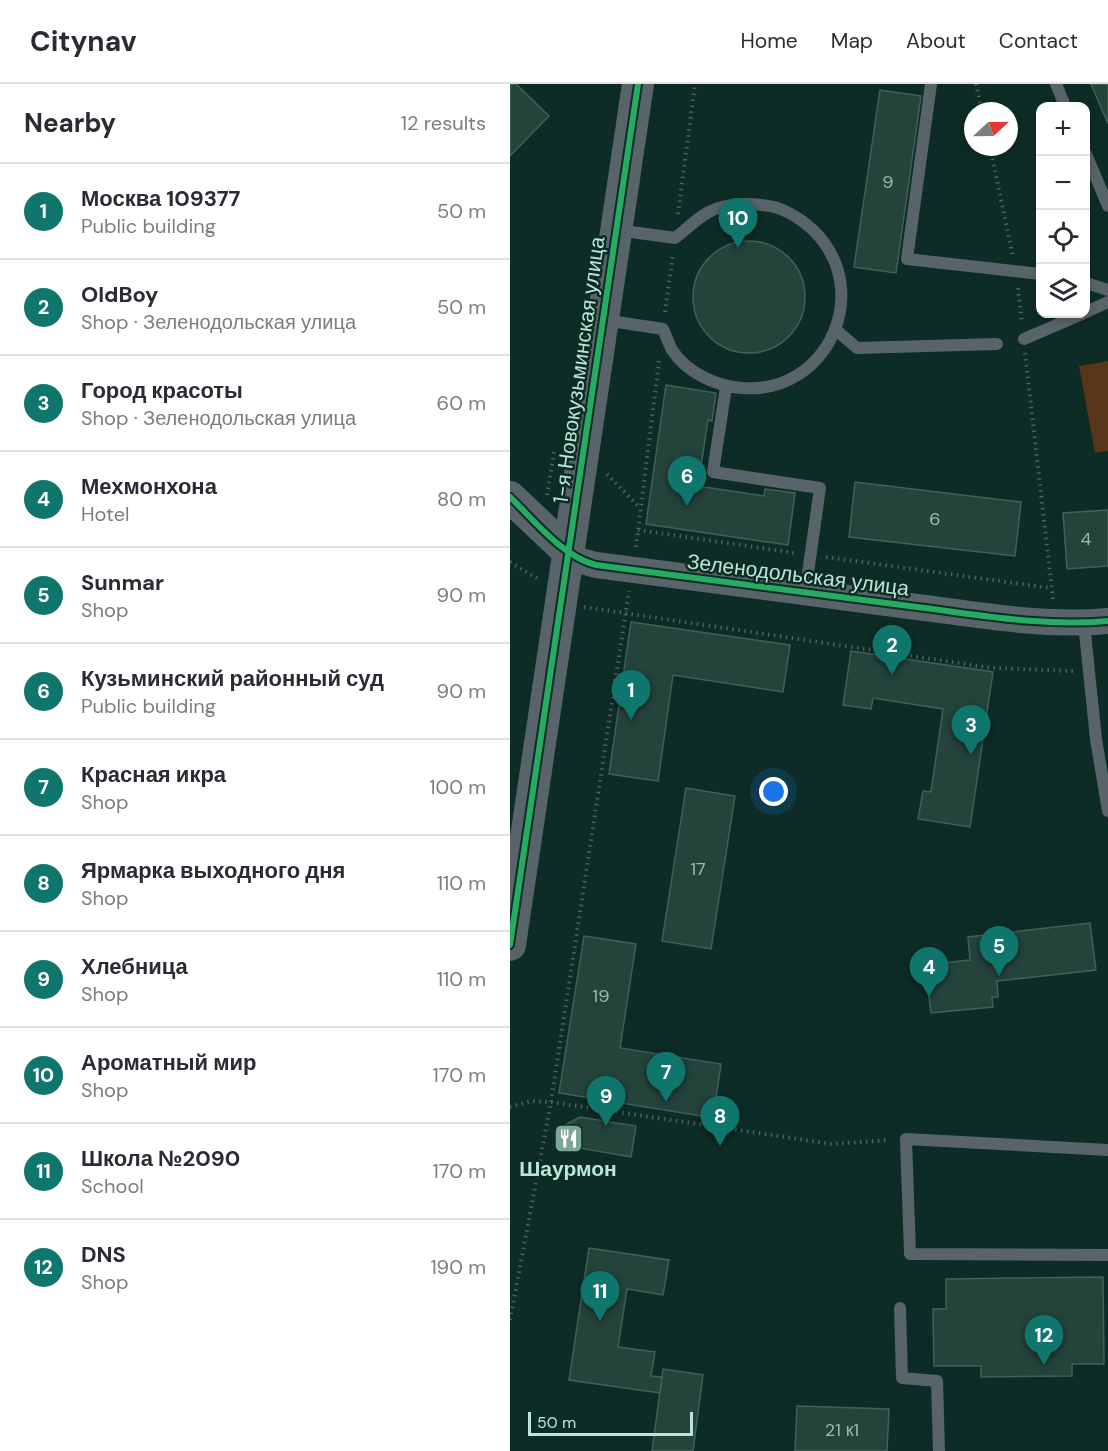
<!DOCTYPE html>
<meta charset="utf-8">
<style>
body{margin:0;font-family:"DM Sans",sans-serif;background:#f7f7f7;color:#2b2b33}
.controls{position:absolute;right:18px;top:18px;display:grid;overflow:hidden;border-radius:12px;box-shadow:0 3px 9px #0003}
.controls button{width:54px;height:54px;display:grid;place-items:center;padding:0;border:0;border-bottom:2px solid #e1e1e2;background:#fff;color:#2b2b33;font:30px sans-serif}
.compass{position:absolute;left:454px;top:18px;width:54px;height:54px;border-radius:50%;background:#fff;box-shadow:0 3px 9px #0003;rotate:68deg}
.scale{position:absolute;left:18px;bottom:15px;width:165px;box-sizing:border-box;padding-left:6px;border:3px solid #b9e6d8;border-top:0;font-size:16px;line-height:21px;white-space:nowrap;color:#b9e6d8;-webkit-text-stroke:4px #0c2c24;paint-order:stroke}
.you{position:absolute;left:264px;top:708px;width:21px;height:21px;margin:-15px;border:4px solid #fff;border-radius:50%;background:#1a73e8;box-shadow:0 0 0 9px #1a73e833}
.badge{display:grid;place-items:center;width:39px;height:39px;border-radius:50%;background:#0f766e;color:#fff;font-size:20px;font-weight:700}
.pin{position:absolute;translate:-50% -50px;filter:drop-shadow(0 2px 3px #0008)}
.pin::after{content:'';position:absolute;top:32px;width:21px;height:18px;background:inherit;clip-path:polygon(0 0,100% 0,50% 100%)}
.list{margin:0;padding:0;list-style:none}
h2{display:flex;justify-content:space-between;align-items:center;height:78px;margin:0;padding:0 24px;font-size:26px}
h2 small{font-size:20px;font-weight:400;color:#7c7c81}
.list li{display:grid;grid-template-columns:39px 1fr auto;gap:18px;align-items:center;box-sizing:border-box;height:96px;padding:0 24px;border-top:2px solid #e1e1e2}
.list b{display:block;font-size:22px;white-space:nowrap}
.list p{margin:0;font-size:20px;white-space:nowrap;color:#7c7c81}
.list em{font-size:20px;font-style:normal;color:#7c7c81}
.icon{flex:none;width:33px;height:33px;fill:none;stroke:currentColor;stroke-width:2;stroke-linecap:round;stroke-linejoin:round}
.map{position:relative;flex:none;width:598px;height:1367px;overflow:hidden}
header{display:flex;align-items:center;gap:36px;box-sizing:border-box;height:84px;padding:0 30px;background:#fff;border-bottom:2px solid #e1e1e2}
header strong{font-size:28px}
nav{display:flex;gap:33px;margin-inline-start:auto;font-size:21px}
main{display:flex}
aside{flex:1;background:#fff}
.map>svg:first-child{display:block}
.green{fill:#58361a}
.building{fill:#24433b;stroke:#406159;stroke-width:1.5}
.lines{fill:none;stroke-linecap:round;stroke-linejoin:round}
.path{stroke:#505f61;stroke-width:4;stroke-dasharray:1.5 4.5;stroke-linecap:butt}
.service{stroke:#59636a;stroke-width:12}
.minor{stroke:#59636a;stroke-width:26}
.tertiary{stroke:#59636a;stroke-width:32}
.cycleway-casing{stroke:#0c2c24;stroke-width:10}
.cycleway{stroke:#26ab63;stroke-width:6}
.labels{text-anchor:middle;stroke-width:5;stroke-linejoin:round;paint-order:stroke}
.number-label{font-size:18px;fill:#94bdb1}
.street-label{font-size:21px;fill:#b9e6d8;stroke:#0c2c24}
.poi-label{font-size:21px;font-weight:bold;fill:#b9e6d8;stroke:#0c2c24}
</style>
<header>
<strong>Citynav</strong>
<nav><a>Home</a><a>Map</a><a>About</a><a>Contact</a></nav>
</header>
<main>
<aside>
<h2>Nearby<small>12 results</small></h2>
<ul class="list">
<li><span class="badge">1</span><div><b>Москва 109377</b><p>Public building</p></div><em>50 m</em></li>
<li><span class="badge">2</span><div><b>OldBoy</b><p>Shop · Зеленодольская улица</p></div><em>50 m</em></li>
<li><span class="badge">3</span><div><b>Город красоты</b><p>Shop · Зеленодольская улица</p></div><em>60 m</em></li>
<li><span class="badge">4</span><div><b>Мехмонхона</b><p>Hotel</p></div><em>80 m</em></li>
<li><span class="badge">5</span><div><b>Sunmar</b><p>Shop</p></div><em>90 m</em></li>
<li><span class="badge">6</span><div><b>Кузьминский районный суд</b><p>Public building</p></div><em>90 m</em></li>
<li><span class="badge">7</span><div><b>Красная икра</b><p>Shop</p></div><em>100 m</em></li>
<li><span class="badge">8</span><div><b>Ярмарка выходного дня</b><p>Shop</p></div><em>110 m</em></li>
<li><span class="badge">9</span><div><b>Хлебница</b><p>Shop</p></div><em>110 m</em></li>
<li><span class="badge">10</span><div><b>Ароматный мир</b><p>Shop</p></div><em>170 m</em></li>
<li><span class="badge">11</span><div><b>Школа №2090</b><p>School</p></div><em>170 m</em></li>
<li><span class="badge">12</span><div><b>DNS</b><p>Shop</p></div><em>190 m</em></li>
</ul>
</aside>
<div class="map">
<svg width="598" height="1367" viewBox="0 0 598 1367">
<rect width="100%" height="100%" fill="#0d2c25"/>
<!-- green -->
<path class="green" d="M598,277V367L585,369L569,282Z"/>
<!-- building -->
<path class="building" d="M2,0H6L39,32L0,72V3Z
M581,0H598V40Z
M370,6L411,12L386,189L344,183Z
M183 213a56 56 0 1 1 112 0a56 56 0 1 1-112 0Z
M156,301L206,309L202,337L198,336L188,402L254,412L255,405L285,409L278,461L136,440Z
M345,398L511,418L505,472L339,453Z
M598,426V482L557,485L553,429Z
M121,538L280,561L273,608L163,591L148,697L99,690Z
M341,567L483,588L460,743L408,735L413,707L421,708L433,625L363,614L361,625L333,621Z
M176,704L225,712L201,865L152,857Z
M580,839L586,886L487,897L488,913H482L483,923L421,929L415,881L460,876L458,853Z
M74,852L126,860L110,964L211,980L203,1034L49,1009Z
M70,1033L126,1042L121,1073L52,1061L55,1041Z
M79,1164L159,1176L153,1211L117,1205L108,1263L145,1268L141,1292L152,1293L150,1309L59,1296Z
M593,1193L594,1280H562V1292L471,1293V1282H424L423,1225H436V1195Z
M153,1285L193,1291L183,1367H142Z
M287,1322L379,1325L377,1367H285Z"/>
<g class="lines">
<!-- path -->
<path class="path" d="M466,0L472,27
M480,63L503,173
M168,130L185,0
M508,204L512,238
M155,228L163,170
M515,269L543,515
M97,390L129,423
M37,411L44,368
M128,446L285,469
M126,463L149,277
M316,473L540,504
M0,478L28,495
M74,523L482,584L563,587
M0,1023L21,1017L41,1018L322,1060L380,1056
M0,1236L41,1018L119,507"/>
<!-- service -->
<path class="service" d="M421,0L397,175L530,190
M546,0L555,22
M576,70L598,122
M576,199L598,206
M576,228L598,218
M94,236L153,245C156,252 159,260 162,266C177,289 206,302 232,304C318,311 365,206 303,146C289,133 270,122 251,121C233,119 213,120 197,129C186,135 176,146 165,154L107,146
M326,246L347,264L487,260
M514,255L572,230
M216,303L203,388L310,404L295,510
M574,539L586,655L598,727
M598,1066L396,1055L400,1170L598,1171
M390,1224L392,1294L427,1297L429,1367"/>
<!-- minor -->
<path class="minor" d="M59,469L71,477L86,481C193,496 300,510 407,523C470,531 534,543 598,537"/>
<!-- tertiary -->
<path class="tertiary" d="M0,413L59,469
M0,861L128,0"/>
<defs>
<path id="cycleway" d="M0,413C24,436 53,473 86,481C193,496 300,510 407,523C470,531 534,543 598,537
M0,861L128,0"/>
</defs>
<!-- cycleway casing -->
<use href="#cycleway" class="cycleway-casing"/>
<!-- cycleway -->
<use href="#cycleway" class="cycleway"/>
</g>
<!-- icons -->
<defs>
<symbol id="restaurant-square" viewBox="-11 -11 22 22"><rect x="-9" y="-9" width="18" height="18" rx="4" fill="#7da599" stroke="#0c2c24"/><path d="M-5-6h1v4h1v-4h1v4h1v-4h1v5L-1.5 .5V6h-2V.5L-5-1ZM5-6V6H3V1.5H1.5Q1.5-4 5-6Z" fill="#fff"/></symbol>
</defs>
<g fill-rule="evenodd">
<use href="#restaurant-square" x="42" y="1038" width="33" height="33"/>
</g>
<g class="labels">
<!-- number labels -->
<g class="number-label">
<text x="378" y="104">9</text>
<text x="425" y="441">6</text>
<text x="576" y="461">4</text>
<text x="188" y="791">17</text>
<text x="91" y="918">19</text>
<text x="332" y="1352">21 к1</text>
</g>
<!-- street labels -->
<g class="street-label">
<text transform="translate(69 286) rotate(-82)" y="7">1-я Новокузьминская улица</text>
<text transform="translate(288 491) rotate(7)" y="7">Зеленодольская улица</text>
</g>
<!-- poi labels -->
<g class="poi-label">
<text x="58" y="1092">Шаурмон</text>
</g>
</g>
</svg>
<div class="controls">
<button>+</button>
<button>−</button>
<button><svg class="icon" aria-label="locate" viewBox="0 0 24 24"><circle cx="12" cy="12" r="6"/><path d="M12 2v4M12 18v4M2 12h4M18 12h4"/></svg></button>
<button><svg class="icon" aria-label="layers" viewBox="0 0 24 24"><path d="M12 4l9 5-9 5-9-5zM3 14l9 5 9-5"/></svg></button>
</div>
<svg class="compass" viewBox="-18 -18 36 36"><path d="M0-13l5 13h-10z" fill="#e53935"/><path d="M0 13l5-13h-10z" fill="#7c7c81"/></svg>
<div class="scale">50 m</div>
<div class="you"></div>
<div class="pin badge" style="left:121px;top:636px">1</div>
<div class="pin badge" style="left:382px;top:591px">2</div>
<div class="pin badge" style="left:461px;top:671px">3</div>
<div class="pin badge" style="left:419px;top:913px">4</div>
<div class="pin badge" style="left:489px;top:892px">5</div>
<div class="pin badge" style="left:177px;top:422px">6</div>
<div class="pin badge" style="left:156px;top:1018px">7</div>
<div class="pin badge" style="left:210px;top:1062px">8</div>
<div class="pin badge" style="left:96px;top:1042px">9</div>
<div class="pin badge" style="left:228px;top:164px">10</div>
<div class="pin badge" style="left:90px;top:1237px">11</div>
<div class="pin badge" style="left:534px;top:1281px">12</div>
</div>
</main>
